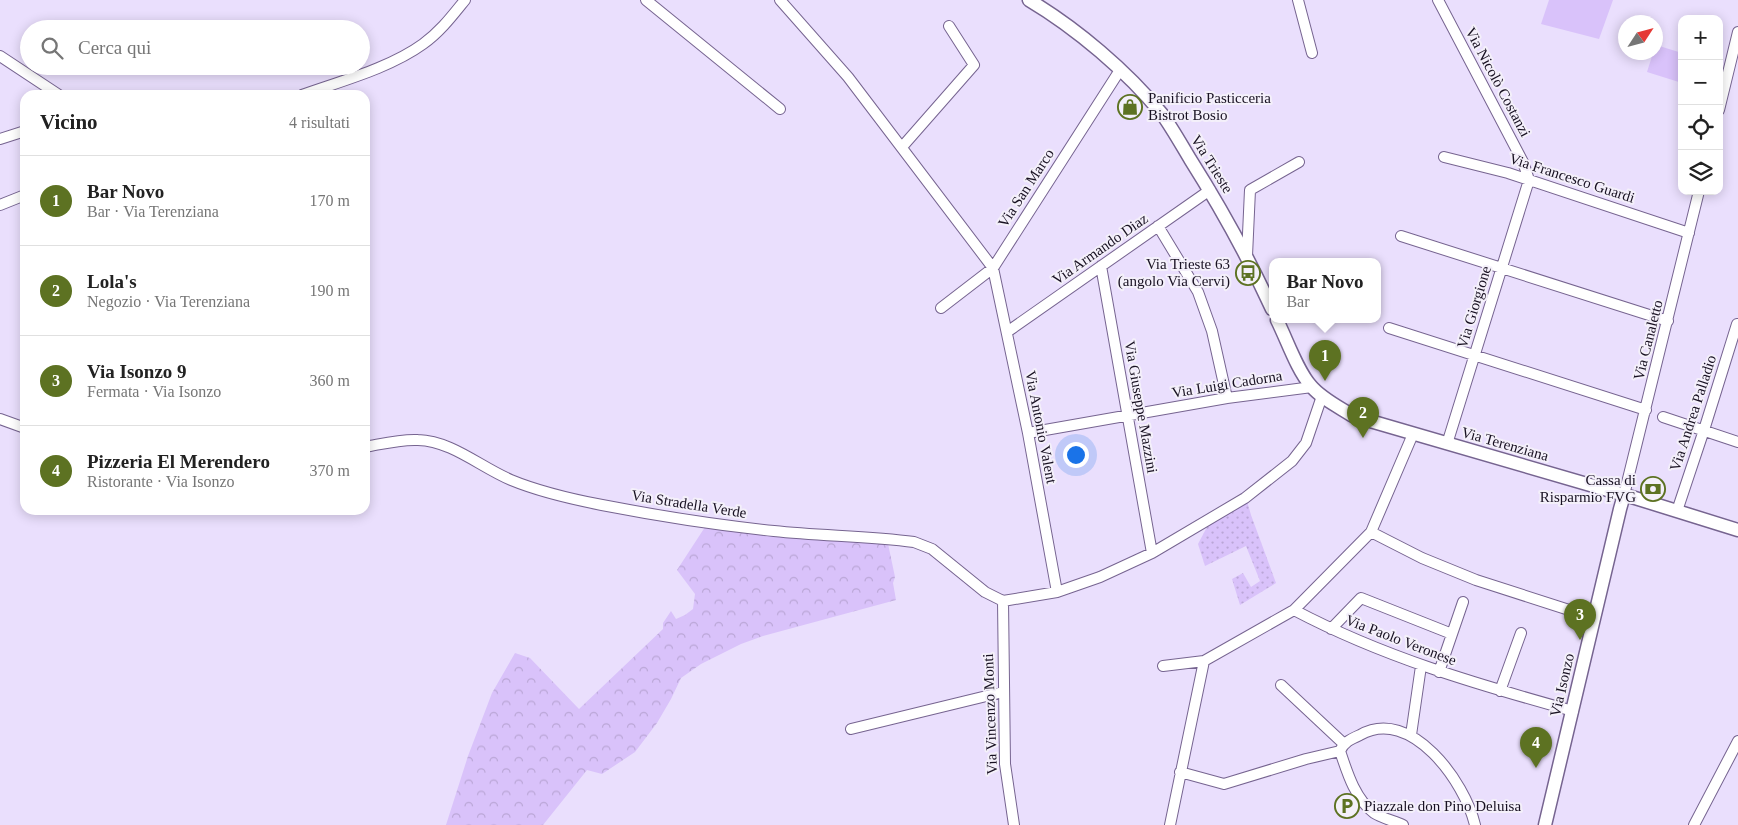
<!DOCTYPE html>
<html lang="it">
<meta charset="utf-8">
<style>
body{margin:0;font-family:"Times New Roman",serif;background:#f6f6f6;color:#222}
.controls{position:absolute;right:15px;top:15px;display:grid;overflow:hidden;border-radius:10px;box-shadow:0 2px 12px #0003}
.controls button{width:45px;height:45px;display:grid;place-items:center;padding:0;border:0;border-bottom:1px solid #e0e0e0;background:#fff;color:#222;font:25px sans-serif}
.compass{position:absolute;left:1618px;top:15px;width:45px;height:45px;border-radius:50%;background:#fff;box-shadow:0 2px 12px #0003;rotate:54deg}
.you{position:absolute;left:1075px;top:454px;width:18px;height:18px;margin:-12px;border:4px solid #fff;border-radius:50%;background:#1a73e8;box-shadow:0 0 0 8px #1a73e833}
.badge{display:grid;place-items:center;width:32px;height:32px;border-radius:50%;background:#5d7222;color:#fff;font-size:16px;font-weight:700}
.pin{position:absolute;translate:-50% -41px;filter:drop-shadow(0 1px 2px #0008)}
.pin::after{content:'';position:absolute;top:26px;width:18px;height:15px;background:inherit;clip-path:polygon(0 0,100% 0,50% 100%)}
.popup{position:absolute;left:1269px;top:258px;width:112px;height:65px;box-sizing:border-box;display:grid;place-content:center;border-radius:10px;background:#fff;filter:drop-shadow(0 1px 4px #0005);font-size:16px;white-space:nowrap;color:#767676}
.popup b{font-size:19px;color:#222}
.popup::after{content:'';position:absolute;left:50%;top:100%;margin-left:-10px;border:10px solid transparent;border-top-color:#fff}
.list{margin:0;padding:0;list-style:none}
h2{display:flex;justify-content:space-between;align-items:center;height:65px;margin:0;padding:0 20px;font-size:21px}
h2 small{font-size:16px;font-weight:400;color:#767676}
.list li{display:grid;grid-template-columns:32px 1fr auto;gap:15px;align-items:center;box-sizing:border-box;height:90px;padding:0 20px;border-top:1px solid #e0e0e0}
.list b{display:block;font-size:19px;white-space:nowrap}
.list p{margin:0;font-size:16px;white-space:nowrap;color:#767676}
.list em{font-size:16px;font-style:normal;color:#767676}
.icon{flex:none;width:28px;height:28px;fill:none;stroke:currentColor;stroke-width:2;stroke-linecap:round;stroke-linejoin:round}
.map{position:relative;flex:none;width:1738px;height:825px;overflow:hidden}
.search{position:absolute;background:#fff;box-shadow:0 2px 12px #0003;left:20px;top:20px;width:350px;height:55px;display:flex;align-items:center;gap:12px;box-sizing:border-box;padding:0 18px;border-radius:28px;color:#767676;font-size:19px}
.panel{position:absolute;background:#fff;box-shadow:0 2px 12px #0003;left:20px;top:90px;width:350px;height:425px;border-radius:15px}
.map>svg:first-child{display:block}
.grass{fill:url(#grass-dots)}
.forest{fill:url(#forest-crowns)}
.pitch{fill:#d9c2fa}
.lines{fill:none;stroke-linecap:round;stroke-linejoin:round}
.minor-casing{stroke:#766490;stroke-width:12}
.tertiary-casing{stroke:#766490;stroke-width:15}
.minor{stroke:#fff;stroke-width:10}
.tertiary{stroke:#fff;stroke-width:12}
.labels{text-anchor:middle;stroke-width:4;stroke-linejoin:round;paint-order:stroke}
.street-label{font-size:15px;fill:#181122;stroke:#f4f0fa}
.poi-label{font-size:15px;fill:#181122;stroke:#f4f0fa;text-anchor:start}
</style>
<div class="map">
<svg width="1738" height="825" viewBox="0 0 1738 825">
<defs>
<pattern id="grass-dots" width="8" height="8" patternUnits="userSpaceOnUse" patternTransform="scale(1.25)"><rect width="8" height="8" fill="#d9c2fa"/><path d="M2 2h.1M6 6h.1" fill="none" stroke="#baa6d6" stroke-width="1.8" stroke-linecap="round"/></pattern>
<pattern id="forest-crowns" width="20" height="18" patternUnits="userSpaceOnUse" patternTransform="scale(1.25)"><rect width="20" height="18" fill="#d9c2fa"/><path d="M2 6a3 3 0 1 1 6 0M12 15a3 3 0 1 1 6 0" fill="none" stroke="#baa6d6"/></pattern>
</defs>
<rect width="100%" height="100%" fill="#eadffd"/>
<!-- grass -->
<path class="grass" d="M1247,501L1251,515L1276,583L1240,605L1232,579L1243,573L1251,587L1260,581L1246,546L1205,566L1198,544L1207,527Z"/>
<!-- forest -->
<path class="forest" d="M707,524L887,539L895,577L893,583L896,600L763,636L741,644L701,664L681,678L671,699L657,723L635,752L602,774L587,770L543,825H446L468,756L492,693L515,653L530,658L579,709L663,629V623L671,611L676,619L685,615L693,609L695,594L677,570Z"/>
<!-- pitch -->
<path class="pitch" d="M1549,0H1613L1599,39L1541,24Z
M1656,45L1682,53V83L1647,72L1653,53L1656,52Z"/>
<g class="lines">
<defs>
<path id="minor" d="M646,0L780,109
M780,0L848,77L993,268L1028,433L1057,592
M1298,0L1312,53
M1438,0L1523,162L1529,180L1447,444
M0,56L59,95
M302,95C341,81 390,68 423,44C440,32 452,16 465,0
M1719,110L1738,32
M0,139L25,131
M902,147L974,65L949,26
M1444,157L1508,173L1689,233
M0,205L25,195
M1158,226L1198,292L1212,331L1227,398
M1401,236L1668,321
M1247,256L1250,190L1299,162
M1101,266L1152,553
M941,308L993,268L1120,70
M1389,328L1646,410
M1007,332L1210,190
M1663,417L1738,442
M0,419L25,428
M1028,433L1227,398L1312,387
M365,447C382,444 400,439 418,440C452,441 480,467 511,480C540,492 571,499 602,505C659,516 716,525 774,531C821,536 868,536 914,542L932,549L985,592L1003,601
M1624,495L1699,191
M1677,511L1704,430L1737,324
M1371,532L1422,558L1476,580L1594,618
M1003,601L1057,592L1100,577L1152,553L1245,498L1292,461L1306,443L1322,396
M1003,601L1005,764L1014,825
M1294,610C1383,657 1476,684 1573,711
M1331,629L1361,598L1452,634
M1163,666L1204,661L1294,610L1371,532L1413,434
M1439,672L1463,602
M1281,685L1344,744
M1500,691L1521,633
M851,729L1003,692
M1411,735L1421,666
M1180,772L1224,784L1306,759L1340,751
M1170,825L1204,661
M1403,825C1394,821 1382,818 1374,813C1355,799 1347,772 1340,751C1344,742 1351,739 1360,735C1411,706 1465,782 1475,825
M1694,825L1738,741"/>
<path id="tertiary" d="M1029,0C1076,28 1127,71 1162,114C1172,128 1181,144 1190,159C1221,208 1248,257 1272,309
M1277,320C1287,340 1297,370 1311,386C1322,399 1339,407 1353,416L1635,498L1738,530
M1545,825L1620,509L1624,495"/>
</defs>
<!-- minor casing -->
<use href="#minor" class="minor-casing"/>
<!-- tertiary casing -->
<use href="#tertiary" class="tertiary-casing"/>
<!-- minor -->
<use href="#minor" class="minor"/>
<!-- tertiary -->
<use href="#tertiary" class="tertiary"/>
</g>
<!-- icons -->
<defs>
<symbol id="shop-ring" viewBox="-11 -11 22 22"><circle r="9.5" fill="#f4f0fa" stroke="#5d7222" stroke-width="1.5"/><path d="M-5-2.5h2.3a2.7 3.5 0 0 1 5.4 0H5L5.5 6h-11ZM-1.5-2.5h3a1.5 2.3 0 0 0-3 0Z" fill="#5d7222"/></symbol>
<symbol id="bus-ring" viewBox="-11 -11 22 22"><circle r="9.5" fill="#f4f0fa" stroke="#5d7222" stroke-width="1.5"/><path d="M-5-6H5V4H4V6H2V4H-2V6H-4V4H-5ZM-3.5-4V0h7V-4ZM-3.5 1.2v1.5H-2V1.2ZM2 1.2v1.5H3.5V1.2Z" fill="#5d7222"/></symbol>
<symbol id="bank-ring" viewBox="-11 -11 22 22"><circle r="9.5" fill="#f4f0fa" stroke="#5d7222" stroke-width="1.5"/><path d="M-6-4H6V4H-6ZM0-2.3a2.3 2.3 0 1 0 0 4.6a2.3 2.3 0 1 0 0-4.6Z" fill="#5d7222"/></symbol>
<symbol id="parking-ring" viewBox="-11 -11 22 22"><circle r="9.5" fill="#f4f0fa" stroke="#5d7222" stroke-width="1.5"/><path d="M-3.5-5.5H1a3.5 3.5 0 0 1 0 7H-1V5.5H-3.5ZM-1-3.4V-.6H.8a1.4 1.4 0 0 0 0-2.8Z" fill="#5d7222"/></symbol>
</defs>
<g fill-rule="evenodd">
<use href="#shop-ring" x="1116" y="93" width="28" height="28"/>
<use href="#bus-ring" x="1234" y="259" width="28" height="28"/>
<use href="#bank-ring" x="1639" y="475" width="28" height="28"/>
<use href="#parking-ring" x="1333" y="792" width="28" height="28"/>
</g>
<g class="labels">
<!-- street labels -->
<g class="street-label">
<text transform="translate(1498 82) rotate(62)" y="5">Via Nicolò Costanzi</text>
<text transform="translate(1212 164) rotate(58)" y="5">Via Trieste</text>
<text transform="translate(1572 178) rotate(18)" y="5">Via Francesco Guardi</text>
<text transform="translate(1026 188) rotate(-57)" y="5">Via San Marco</text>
<text transform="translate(1100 249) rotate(-35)" y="5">Via Armando Diaz</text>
<text transform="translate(1474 307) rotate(-73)" y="5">Via Giorgione</text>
<text transform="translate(1648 340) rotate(-76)" y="5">Via Canaletto</text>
<text transform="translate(1227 384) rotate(-9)" y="5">Via Luigi Cadorna</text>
<text transform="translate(1141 407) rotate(80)" y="5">Via Giuseppe Mazzini</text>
<text transform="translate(1693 413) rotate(-72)" y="5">Via Andrea Palladio</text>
<text transform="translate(1041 427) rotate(79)" y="5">Via Antonio Valent</text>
<text transform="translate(1505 444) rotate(16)" y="5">Via Terenziana</text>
<text transform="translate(689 504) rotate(9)" y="5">Via Stradella Verde</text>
<text transform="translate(1401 640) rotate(21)" y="5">Via Paolo Veronese</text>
<text transform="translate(1562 685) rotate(-77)" y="5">Via Isonzo</text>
<text transform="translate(990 714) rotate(-92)" y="5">Via Vincenzo Monti</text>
</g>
<!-- poi labels -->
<g class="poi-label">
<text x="1148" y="103">Panificio Pasticceria<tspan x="1148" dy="17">Bistrot Bosio</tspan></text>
<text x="1230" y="269" text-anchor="end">Via Trieste 63<tspan x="1230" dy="17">(angolo Via Cervi)</tspan></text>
<text x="1636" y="485" text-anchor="end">Cassa di<tspan x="1636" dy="17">Risparmio FVG</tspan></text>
<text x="1364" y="811">Piazzale don Pino Deluisa</text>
</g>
</g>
</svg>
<div class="controls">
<button>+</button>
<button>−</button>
<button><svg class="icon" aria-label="locate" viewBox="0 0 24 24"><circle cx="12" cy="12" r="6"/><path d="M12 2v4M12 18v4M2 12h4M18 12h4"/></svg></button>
<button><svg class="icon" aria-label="layers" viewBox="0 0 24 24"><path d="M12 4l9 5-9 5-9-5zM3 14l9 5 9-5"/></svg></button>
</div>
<svg class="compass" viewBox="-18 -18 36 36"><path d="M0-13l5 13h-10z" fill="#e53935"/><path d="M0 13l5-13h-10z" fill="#767676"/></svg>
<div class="you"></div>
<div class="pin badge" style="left:1325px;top:381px">1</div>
<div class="popup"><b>Bar Novo</b>Bar</div>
<div class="pin badge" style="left:1363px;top:438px">2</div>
<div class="pin badge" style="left:1580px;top:640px">3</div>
<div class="pin badge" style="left:1536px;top:768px">4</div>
<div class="search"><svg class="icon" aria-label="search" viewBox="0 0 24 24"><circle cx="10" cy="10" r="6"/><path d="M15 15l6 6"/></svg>Cerca qui</div>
<section class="panel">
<h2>Vicino<small>4 risultati</small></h2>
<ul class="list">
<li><span class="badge">1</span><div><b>Bar Novo</b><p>Bar · Via Terenziana</p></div><em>170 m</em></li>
<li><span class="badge">2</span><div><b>Lola's</b><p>Negozio · Via Terenziana</p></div><em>190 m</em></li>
<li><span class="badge">3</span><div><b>Via Isonzo 9</b><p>Fermata · Via Isonzo</p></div><em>360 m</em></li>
<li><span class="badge">4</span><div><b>Pizzeria El Merendero</b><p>Ristorante · Via Isonzo</p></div><em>370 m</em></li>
</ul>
</section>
</div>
